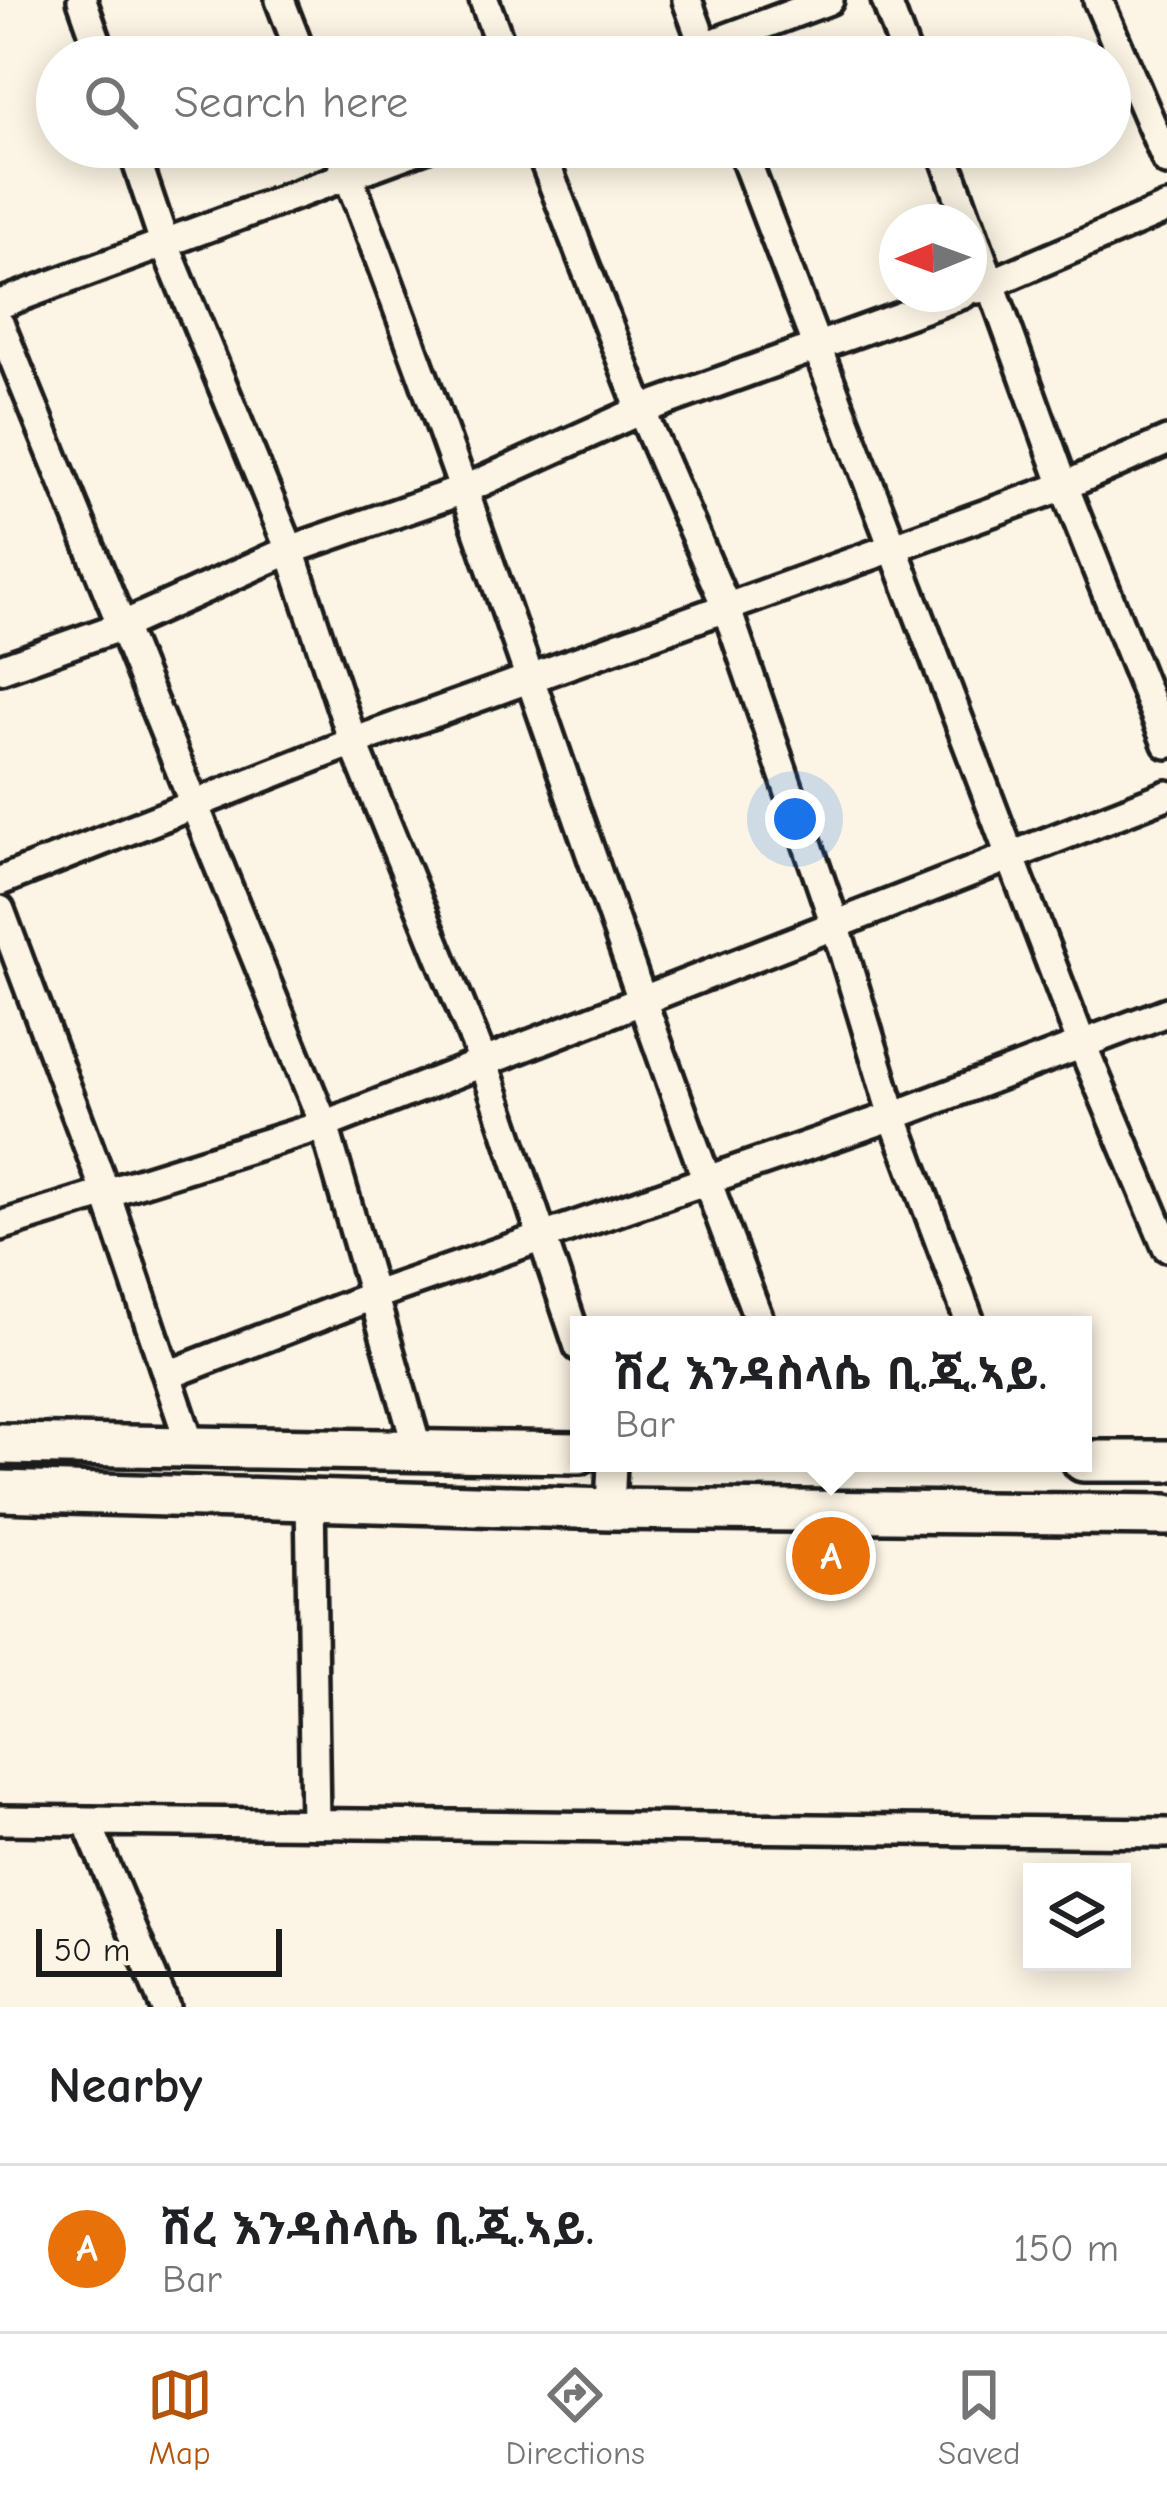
<!DOCTYPE html>
<meta charset="utf-8">
<style>
body{margin:0;font-family:"Comic Neue","Noto Sans Ethiopic",sans-serif;background:#f6f6f6;color:#202124}
.controls{position:absolute;right:36px;bottom:36px;display:grid;overflow:hidden;border-radius:0px;box-shadow:0 6px 30px #0003}
.controls button{width:108px;height:108px;display:grid;place-items:center;padding:0;border:0;border-bottom:3px solid #e0e0e0;background:#fff;color:#202124;font:60px sans-serif}
.compass{position:absolute;left:879px;top:204px;width:108px;height:108px;border-radius:50%;background:#fff;box-shadow:0 6px 30px #0003;rotate:269deg}
.scale{position:absolute;left:36px;bottom:30px;width:246px;box-sizing:border-box;padding-left:12px;border:6px solid #1c1c1c;border-top:0;font-size:33px;line-height:42px;white-space:nowrap;color:#1c1c1c;-webkit-text-stroke:9px #fcf5e5;paint-order:stroke}
.you{position:absolute;left:795px;top:819px;width:42px;height:42px;margin:-30px;border:9px solid #fff;border-radius:50%;background:#1a73e8;box-shadow:0 0 0 18px #1a73e833}
.badge{display:grid;place-items:center;width:78px;height:78px;border-radius:50%;background:#b45309;color:#fff;font-size:39px;font-weight:700}
.pin{position:absolute;translate:-50% -50%;border:6px solid #fff;box-shadow:0 3px 12px #0006}
.popup{position:absolute;left:570px;top:1316px;width:522px;height:156px;box-sizing:border-box;display:grid;place-content:center;border-radius:0px;background:#fff;filter:drop-shadow(0 3px 9px #0005);font-size:39px;white-space:nowrap;color:#757577}
.popup b{font-size:45px;color:#202124}
.popup::after{content:'';position:absolute;left:50%;top:100%;margin-left:-24px;border:24px solid transparent;border-top-color:#fff}
.list{margin:0;padding:0;list-style:none}
h2{display:flex;justify-content:space-between;align-items:center;height:156px;margin:0;padding:0 48px;font-size:51px}
h2 small{font-size:39px;font-weight:400;color:#757577}
.list li{display:grid;grid-template-columns:78px 1fr auto;gap:36px;align-items:center;box-sizing:border-box;height:168px;padding:0 48px;border-top:3px solid #e0e0e0}
.list b{display:block;font-size:45px;white-space:nowrap}
.list p{margin:0;font-size:39px;white-space:nowrap;color:#757577}
.list em{font-size:39px;font-style:normal;color:#757577}
.icon{flex:none;width:66px;height:66px;fill:none;stroke:currentColor;stroke-width:2;stroke-linecap:round;stroke-linejoin:round}
.map{position:relative;flex:none;width:1167px;height:2007px;overflow:hidden}
.search{position:absolute;background:#fff;box-shadow:0 6px 30px #0003;left:36px;right:36px;top:36px;height:132px;display:flex;align-items:center;gap:30px;box-sizing:border-box;padding:0 42px;border-radius:66px;color:#757577;font-size:45px}
.sheet{height:324px;background:#fff}
nav{display:flex;justify-content:space-around;align-items:center;box-sizing:border-box;height:168px;border-top:3px solid #e0e0e0;background:#fff;font-size:33px;color:#757577}
nav a{display:grid;justify-items:center;gap:6px}
nav .on{color:#b45309}
.map>svg:first-child{display:block}
.lines{fill:none;stroke-linecap:round;stroke-linejoin:round}
.minor-casing{stroke:#1c1c1c;stroke-width:36}
.secondary-casing{stroke:#1c1c1c;stroke-width:48}
.minor{stroke:#fcf5e5;stroke-width:27}
.secondary{stroke:#fcf5e5;stroke-width:39}
</style>
<div class="map">
<svg width="1167" height="2007" viewBox="0 0 1167 2007">
<rect width="100%" height="100%" fill="#fcf5e5"/>
<filter id="ink" filterUnits="userSpaceOnUse"><feTurbulence type="fractalNoise" baseFrequency=".00833" numOctaves="2"/><feDisplacementMap in="SourceGraphic" scale="24" xChannelSelector="R" yChannelSelector="G"/><feConvolveMatrix kernelMatrix="1 2 1 2 8 2 1 2 1" color-interpolation-filters="sRGB"/></filter>
<g filter="url(#ink)">
<g class="lines">
<defs>
<path id="minor" d="M82,0L102,57
M280,0L302,57
M484,0L505,57
M687,0L708,57
M886,0L907,57
M1098,0L1167,161
M676,57L829,0
M132,147L165,245L290,550L353,742L485,1066L579,1347
M337,147C488,536 612,935 761,1325
M539,147L641,410L725,604L836,927L893,1116L971,1325
M741,147L1081,1042L1167,1247
M941,147L968,222
M969,223L1064,486L1167,744
M978,289L1167,208
M0,304L425,147
M0,325L324,1125L418,1450
M0,669L119,627L290,550L466,489L641,410L963,294
M0,881L353,742L1064,486L1167,441
M0,910L107,1196L191,1447
M0,1226L324,1125L1167,795
M168,1375L372,1296L893,1116L1167,1012
M310,1496L315,1824
M610,1509L612,1463
M0,1820L1167,1833
M87,1822L165,2007"/>
<path id="secondary" d="M0,1444L579,1453
M1083,1461H1167
M0,1491L610,1509L1167,1515"/>
</defs>
<!-- minor casing -->
<use href="#minor" class="minor-casing"/>
<!-- secondary casing -->
<use href="#secondary" class="secondary-casing"/>
<!-- minor -->
<use href="#minor" class="minor"/>
<!-- secondary -->
<use href="#secondary" class="secondary"/>
</g>
</g>
</svg>
<div class="controls">
<button><svg class="icon" aria-label="layers" viewBox="0 0 24 24"><path d="M12 4l9 5-9 5-9-5zM3 14l9 5 9-5"/></svg></button>
</div>
<svg class="compass" viewBox="-18 -18 36 36"><path d="M0-13l5 13h-10z" fill="#e53935"/><path d="M0 13l5-13h-10z" fill="#757577"/></svg>
<div class="scale">50 m</div>
<div class="you"></div>
<div class="pin badge" style="left:831px;top:1556px;background:#e8710a">A</div>
<div class="popup"><b>ሽረ እንዳስላሴ ቢ.ጂ.ኣይ.</b>Bar</div>
<div class="search"><svg class="icon" aria-label="search" viewBox="0 0 24 24"><circle cx="10" cy="10" r="6"/><path d="M15 15l6 6"/></svg>Search here</div>
</div>
<section class="sheet">
<h2>Nearby<small></small></h2>
<ul class="list">
<li><span class="badge" style="background:#e8710a">A</span><div><b>ሽረ እንዳስላሴ ቢ.ጂ.ኣይ.</b><p>Bar</p></div><em>150 m</em></li>
</ul>
</section>
<nav>
<a class="on"><svg class="icon" aria-label="map" viewBox="0 0 24 24"><path d="M3 6l6-2 6 2 6-2v14l-6 2-6-2-6 2zM9 4v14M15 6v14"/></svg>Map</a>
<a><svg class="icon" aria-label="directions" viewBox="0 0 24 24"><path d="M12 3l9 9-9 9-9-9zM9 14v-3h6M13 9l2 2-2 2"/></svg>Directions</a>
<a><svg class="icon" aria-label="saved" viewBox="0 0 24 24"><path d="M7 4h10v16l-5-4-5 4z"/></svg>Saved</a>
</nav>
